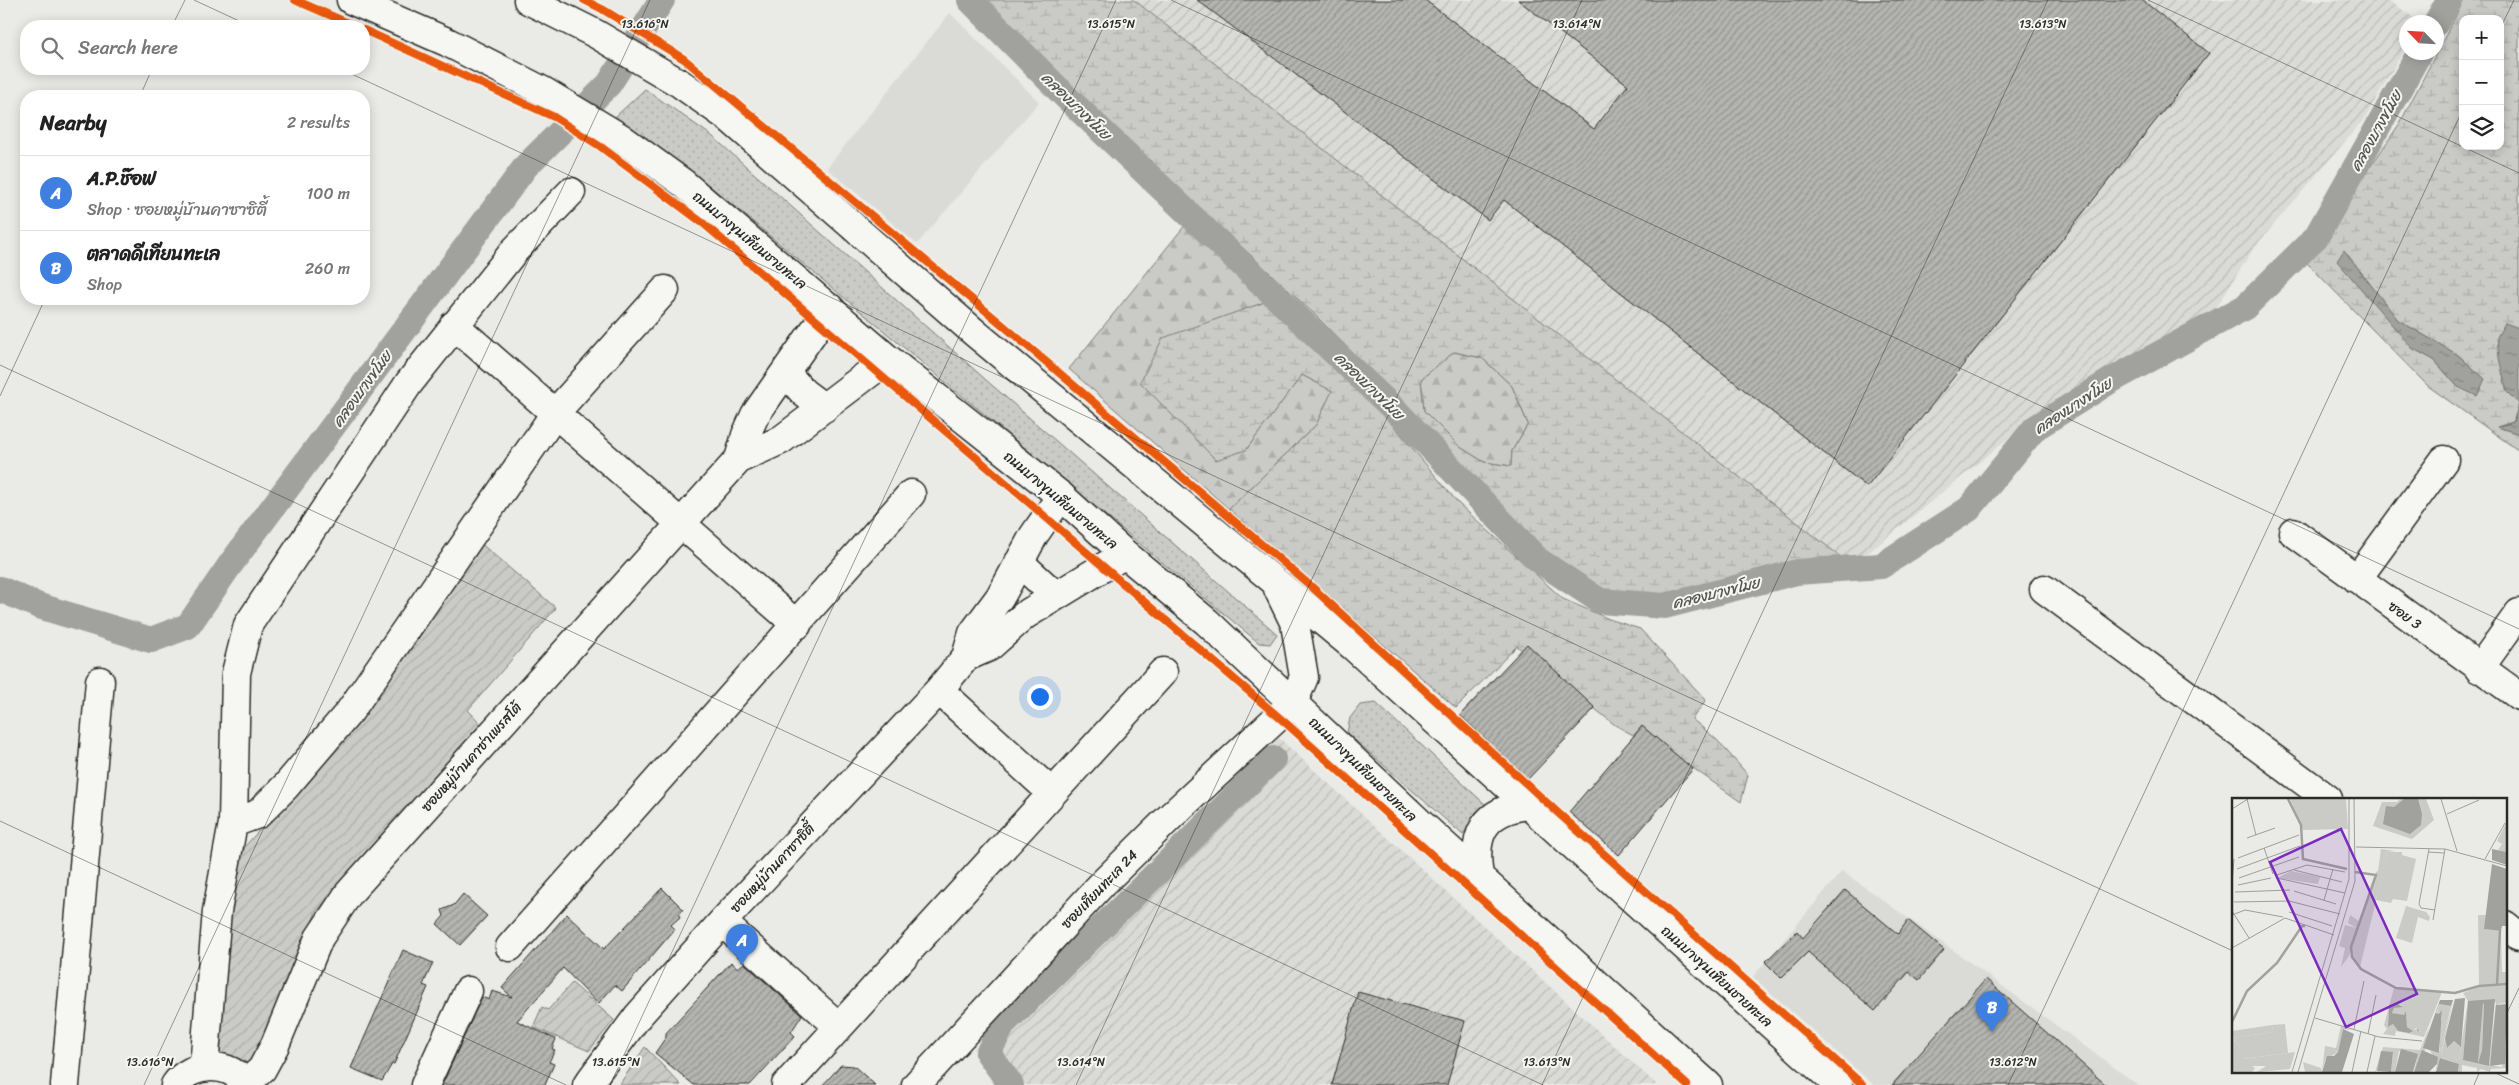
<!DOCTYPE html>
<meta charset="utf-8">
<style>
body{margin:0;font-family:Sriracha,"Playpen Sans Thai",sans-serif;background:#f2f2f2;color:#222}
.controls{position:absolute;right:15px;top:15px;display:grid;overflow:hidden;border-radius:10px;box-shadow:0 2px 12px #0003}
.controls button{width:45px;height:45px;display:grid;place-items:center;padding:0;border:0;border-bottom:1px solid #e0e0e0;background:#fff;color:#222;font:25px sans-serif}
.compass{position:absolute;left:2399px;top:15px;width:45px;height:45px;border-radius:50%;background:#fff;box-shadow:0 2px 12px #0003;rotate:295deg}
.you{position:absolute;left:1039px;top:696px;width:18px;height:18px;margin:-12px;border:4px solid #fff;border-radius:50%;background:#1a73e8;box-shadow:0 0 0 8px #1a73e833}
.badge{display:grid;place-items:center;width:32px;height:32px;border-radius:50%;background:#0f766e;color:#fff;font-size:16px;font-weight:700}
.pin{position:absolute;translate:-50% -41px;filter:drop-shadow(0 1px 2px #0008)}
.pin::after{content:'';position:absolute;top:26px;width:18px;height:15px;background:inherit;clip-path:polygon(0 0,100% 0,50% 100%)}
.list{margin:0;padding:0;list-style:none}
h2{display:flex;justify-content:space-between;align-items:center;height:65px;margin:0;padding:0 20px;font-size:21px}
h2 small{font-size:16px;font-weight:400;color:#767676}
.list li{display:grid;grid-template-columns:32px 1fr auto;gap:15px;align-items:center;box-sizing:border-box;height:75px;padding:0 20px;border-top:1px solid #e0e0e0}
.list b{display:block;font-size:19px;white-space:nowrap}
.list p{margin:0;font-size:16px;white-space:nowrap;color:#767676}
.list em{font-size:16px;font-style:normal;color:#767676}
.icon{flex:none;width:28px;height:28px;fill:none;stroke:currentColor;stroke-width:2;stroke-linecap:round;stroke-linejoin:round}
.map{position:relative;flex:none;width:2519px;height:1085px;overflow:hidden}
.search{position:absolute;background:#fff;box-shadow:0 2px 12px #0003;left:20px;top:20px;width:350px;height:55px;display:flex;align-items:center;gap:12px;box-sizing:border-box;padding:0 18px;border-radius:20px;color:#767676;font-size:19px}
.panel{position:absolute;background:#fff;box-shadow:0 2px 12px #0003;left:20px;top:90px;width:350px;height:215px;border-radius:20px}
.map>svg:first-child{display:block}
.built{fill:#dadad6}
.industrial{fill:url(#industrial-furrows)}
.grass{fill:url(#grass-dots);stroke:#7a7a79}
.forest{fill:url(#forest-firs);stroke:#7a7a79}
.wetland{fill:url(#wetland-marsh);stroke:#7a7a79;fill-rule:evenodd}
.garden{fill:url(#garden-furrows);stroke:#7a7a79}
.water{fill:url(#water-ripples);stroke:#727270}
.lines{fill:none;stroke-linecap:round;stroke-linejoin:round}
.canal{stroke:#a1a19e;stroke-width:26}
.building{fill:url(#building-hatch);stroke:#2b2b2b}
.minor-casing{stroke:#2b2b2b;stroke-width:31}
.major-casing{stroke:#2b2b2b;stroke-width:31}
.minor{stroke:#f6f6f2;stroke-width:28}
.major{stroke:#f6f6f2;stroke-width:28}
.cycleway-casing{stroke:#f6f6f2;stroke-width:11}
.cycleway{stroke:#e8590c;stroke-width:8}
.ticks{fill:none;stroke:#2b2b2b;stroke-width:1;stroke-opacity:0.45}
.labels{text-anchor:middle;stroke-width:4;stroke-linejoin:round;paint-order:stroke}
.street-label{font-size:14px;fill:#2b2b2b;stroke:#f6f6f2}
.water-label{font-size:15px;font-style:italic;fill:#545453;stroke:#f6f6f2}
.inset-river{fill:none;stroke:#a1a19e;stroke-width:2.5}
.inset-road{fill:none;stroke:#9e9e9b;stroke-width:1}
.view{fill:#7b2cbf;fill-opacity:0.15;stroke:#7b2cbf;stroke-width:2.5}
.inset-edge{fill:none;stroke:#2b2b2b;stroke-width:2.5}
.ticks-label{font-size:12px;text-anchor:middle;fill:#2b2b2b;stroke:#f6f6f2;stroke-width:4;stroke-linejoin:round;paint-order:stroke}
</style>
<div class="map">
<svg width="2519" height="1085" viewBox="0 0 2519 1085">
<defs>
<pattern id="industrial-furrows" width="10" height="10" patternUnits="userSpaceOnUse" patternTransform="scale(1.25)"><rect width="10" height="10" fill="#dadad6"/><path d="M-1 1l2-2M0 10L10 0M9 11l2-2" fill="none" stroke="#bbbbb8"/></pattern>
<pattern id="grass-dots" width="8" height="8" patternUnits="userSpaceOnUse" patternTransform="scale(1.25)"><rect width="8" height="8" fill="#cacac7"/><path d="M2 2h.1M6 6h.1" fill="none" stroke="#aeaeab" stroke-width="1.8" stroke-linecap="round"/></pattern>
<pattern id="forest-firs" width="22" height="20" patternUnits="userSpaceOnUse" patternTransform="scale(1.25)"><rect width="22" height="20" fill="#cacac7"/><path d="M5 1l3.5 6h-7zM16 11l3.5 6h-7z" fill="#aeaeab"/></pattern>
<pattern id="wetland-marsh" width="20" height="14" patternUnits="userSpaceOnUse" patternTransform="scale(1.25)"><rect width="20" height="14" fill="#cacac7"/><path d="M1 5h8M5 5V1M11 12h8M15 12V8" fill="none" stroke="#aeaeab"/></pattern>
<pattern id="garden-furrows" width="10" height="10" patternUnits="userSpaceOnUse" patternTransform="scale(1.25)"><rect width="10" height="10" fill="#cacac7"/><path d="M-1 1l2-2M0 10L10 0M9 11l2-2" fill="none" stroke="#aeaeab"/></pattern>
<pattern id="water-ripples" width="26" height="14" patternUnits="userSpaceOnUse" patternTransform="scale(1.25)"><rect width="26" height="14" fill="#a1a19e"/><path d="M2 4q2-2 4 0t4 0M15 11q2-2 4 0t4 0" fill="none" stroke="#838381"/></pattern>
<pattern id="building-hatch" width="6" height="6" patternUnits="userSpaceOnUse" patternTransform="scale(1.25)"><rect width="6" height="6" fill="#b4b4b1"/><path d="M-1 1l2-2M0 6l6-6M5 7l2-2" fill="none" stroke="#939390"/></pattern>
</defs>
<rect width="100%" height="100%" fill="#eaeae6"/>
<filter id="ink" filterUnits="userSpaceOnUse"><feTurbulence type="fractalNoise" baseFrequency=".02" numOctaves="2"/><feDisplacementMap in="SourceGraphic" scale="10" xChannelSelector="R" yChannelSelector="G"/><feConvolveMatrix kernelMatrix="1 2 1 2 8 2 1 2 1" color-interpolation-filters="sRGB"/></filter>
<g filter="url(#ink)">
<!-- built -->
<path class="built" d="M950,13L1039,102L917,244L827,168Z
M1842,871L1961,956L2138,1085H1874L1753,977Z"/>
<!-- industrial -->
<path class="industrial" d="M1134,0H2388L2420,22H2406V46L2365,118L2253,249L2209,319L2059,397L1857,562L1841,557Z
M1279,738L1657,1085H998L974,1049Z"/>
<!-- grass -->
<path class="grass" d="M645,89L712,136L986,380L1277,634L1270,644L1259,643L711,187L615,117Z
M1376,703L1487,806L1476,812L1463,835L1347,733L1350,718L1360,705Z"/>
<!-- forest -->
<path class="forest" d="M1186,224L1265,302L1222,319L1246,450L1302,375L1333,391L1316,425L1229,509L1069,369Z
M1454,352L1482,358L1512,386L1528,424L1512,451L1511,466L1484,462L1460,447L1424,411L1421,379Z"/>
<!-- wetland -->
<path class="wetland" d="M984,0H1134L1841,557L1794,563L1664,595L1605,594L1549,558L1436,437L1312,312L1105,120ZM1454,352L1482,358L1512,386L1528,424L1512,451L1511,466L1484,462L1460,447L1424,411L1421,379Z
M2464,0H2519V328H2517L2507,392L2519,404L2513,422L2498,427L2519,434V451L2428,386L2306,262L2400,123ZM2463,19H2500V146H2463ZM2344,251L2398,320L2458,355L2485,379L2458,387L2434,360L2412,348Z
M1265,302L1393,425L1459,504L1563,599L1609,619L1640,629L1706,700L1692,719L1717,740L1748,775L1741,802L1693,768L1615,725L1517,646L1456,708L1229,509L1316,425L1332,391L1302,375L1246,450L1216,460L1140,382L1163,338Z"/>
<!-- garden -->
<path class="garden" d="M479,542L556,608L468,710L483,726L316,912L265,1044L251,1061L241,1066L225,1060L217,1052L233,872L246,845L302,783Z
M572,983L614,1020L589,1051L533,1027L542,1007L548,1010Z
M645,1047L681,1085H619Z"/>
<!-- water -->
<path class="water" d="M2344,250L2398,320L2458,355L2485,379L2477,396L2458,387L2434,360L2412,348L2337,261Z
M2505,323L2519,328V404L2507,392L2499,358L2497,337Z
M2519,408V434L2497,427L2513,422Z"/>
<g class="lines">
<!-- canal -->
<path class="canal" d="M970,0L1065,96L1398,413L1538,560L1600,601L1665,606L1797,572L1881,566L1969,509L2035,428L2110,381L2245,307L2316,237L2420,52
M2436,23L2449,0
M0,589L39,606L151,640L188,626L230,565L526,166L609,84L662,0
M1011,1085L988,1053L1004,1023L1273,759"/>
</g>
<!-- building -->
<path class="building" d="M1197,0H1425L1594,129L1628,85L1518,0H2142L2209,53L1867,487L1504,200L1488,220Z
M1527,644L1595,708L1528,779L1460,715Z
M1642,726L1693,769L1619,855L1569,812Z
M662,888L683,909L679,915L680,917L671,925L675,929L622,991L615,985L598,1004L563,968L517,1021L556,1039L552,1049L555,1050L549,1062L554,1064L545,1085H442L482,997L489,1000L492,991L512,997L502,988L567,914L604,949Z
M1845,890L1898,934L1908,920L1944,950L1919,980L1909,972L1875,1011L1808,952L1781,978L1765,962L1797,931L1803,938Z
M463,894L487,916L460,945L437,924L444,916L442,910L454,905Z
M403,950L433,963L423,985L428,987L394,1064H392L382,1081L351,1068Z
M731,962L738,968L744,963L802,1015L791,1032L795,1036L750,1085H694L655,1053L666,1037V1033Z
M1986,979L2106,1085H1892Z
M1358,992L1465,1021L1447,1085H1332Z
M841,1065L854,1066L875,1085H823Z"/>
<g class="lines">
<defs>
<path id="minor" d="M454,325L797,625
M786,373L804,393L824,408
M739,459L746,435L755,415L830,308
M2293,532L2519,696
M1019,562L1056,596
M2357,579L2444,460
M2044,589L2328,799
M966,657L989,647L1025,615L1125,554
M2479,669L2519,613
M939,690L1052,793
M233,823L258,814L286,786L350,711L556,412L665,290
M722,922L839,1027
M2505,925L2519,936
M510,947L911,494
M204,1067L217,911L233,823L236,673L248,625L409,383L515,250L571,192
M246,1084L262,1069L275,1045L319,938L349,893L739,459L781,440L888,359
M65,1085L100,681
M175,1085C191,1062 231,1060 246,1085
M425,1085L468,991
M587,1085L638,1016L722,922L939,690L966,657L973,633L1002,594L1034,535L1061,496
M786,1085L1163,672
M916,1085L1103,883L1171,816L1293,703"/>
<path id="major" d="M351,0L447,42L543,91L621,138L683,183L888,359L1061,496L1125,554L1207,622L1421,824L1708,1085
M528,0L596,34L681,84L729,118L975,333L1354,647L1838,1085
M1278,589L1295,624L1304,677L1293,703
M1479,876C1472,834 1484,810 1528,805"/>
</defs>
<!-- minor casing -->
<use href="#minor" class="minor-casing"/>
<!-- major casing -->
<use href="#major" class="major-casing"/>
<!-- minor -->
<use href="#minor" class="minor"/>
<!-- major -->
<use href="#major" class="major"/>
<defs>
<path id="cycleway" d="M295,0L355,26
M584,0L602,9L684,59L992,316L1312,587L1557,812L1863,1085
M364,30L554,117L601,147L704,224L1288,725L1687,1085"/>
</defs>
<!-- cycleway casing -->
<use href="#cycleway" class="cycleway-casing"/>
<!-- cycleway -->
<use href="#cycleway" class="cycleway"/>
</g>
</g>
<!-- ticks -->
<path class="ticks" d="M194,0L250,26M1171,0L2519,629M2148,0L2519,173M172,26L185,0M2500,29L2514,0M341,69L2233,951M140,96L152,69M0,365L1543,1085M0,396L45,299M0,821L566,1085M2505,1017L2519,988M2491,1071L2519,1084M144,1085L650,0M610,1085L1116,0M1076,1085L1582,0M1542,1085L2048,0M2008,1085L2463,109M2474,1085L2480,1071"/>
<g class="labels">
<!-- street labels -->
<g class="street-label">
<text transform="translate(750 240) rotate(40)" y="5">ถนนบางขุนเทียนชายทะเล</text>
<text transform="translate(1061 500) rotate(40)" y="5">ถนนบางขุนเทียนชายทะเล</text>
<text transform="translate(2405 615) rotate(36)" y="5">ซอย 3</text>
<text transform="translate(471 757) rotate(-48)" y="5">ซอยหมู่บ้านคาซ่าเพรสโต้</text>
<text transform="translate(1363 769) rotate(44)" y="5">ถนนบางขุนเทียนชายทะเล</text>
<text transform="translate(772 868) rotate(-47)" y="5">ซอยหมู่บ้านคาซาซิตี้</text>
<text transform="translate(1099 889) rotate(-46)" y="5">ซอยเทียนทะเล 24</text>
<text transform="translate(1717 976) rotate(42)" y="5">ถนนบางขุนเทียนชายทะเล</text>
</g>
<!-- water labels -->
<g class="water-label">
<text transform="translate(1076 106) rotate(44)" y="5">คลองบางขโมย</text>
<text transform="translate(2376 131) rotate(-61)" y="5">คลองบางขโมย</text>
<text transform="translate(1369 386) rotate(44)" y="5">คลองบางขโมย</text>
<text transform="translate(362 389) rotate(-54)" y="5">คลองบางขโมย</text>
<text transform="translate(2073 406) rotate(-33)" y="5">คลองบางขโมย</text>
<text transform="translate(1716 593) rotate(-14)" y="5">คลองบางขโมย</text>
</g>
</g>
<!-- overview -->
<g transform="translate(2232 798)">
<rect width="275" height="275" fill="#eaeae6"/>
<path d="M58,1H114L116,31L71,32ZM209,200L197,230L193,252L182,274L185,260L167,253L163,274H159L161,255L143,274L151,249L188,252ZM222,200L209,255L227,262L236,202L231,262L257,268L264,204L275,205L266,206L258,267L270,269L275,243V270L259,271L258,274L249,271L245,274V270L230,267V274H226L227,266L209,260L203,274L205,267L198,252L207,255ZM252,204L250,252L246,265L251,205ZM53,226L56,255L10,261L7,247L0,240L41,234L40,227Z" fill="#cacac7"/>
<path d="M149,51L163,53L155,54L152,69L146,73ZM275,187V205L236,203L231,195L247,189ZM71,264L89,270L90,274H73Z" fill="#cacac7"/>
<path d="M275,23V54L266,52L270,46L265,43ZM152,69L128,169L120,158L119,149L144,74ZM118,117L127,123L117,158L109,169L113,150L107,148L113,127L124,130L116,125ZM246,117H254L253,131L269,133L270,174H275V187H247ZM162,190L210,194L192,239L164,233L163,238L151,236L155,231L152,227ZM163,205L171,208L162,210L160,215L172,218L174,213L175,229L181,233L184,230L188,233V235L186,232L177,235L166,233L161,226L156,229L157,208ZM207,206L219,208L208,253V227L206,233L204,232L210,221V212L201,233L199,250L194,249L193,245L200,232L197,241L200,238ZM40,227L41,234L0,240V233ZM109,228L119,232L111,231L106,254L93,262L90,273L93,248L104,250ZM213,240L215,250L222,243L229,249L227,262L209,256ZM0,241L7,247L11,261L63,254L58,271L25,274L34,268H20L23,270L20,274H0Z" fill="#cacac7" fill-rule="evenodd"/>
<path d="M168,1H194L202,22L180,41L141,28L150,4H165Z" fill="#cacac7"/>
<path d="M155,54H170V57L184,61L175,103L161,101L159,105L144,102ZM59,73L88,79L86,86L46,80ZM174,108L194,114L198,119L197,123L186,119L180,145L164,140Z" fill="#cacac7"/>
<path d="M172,1H186L190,16L189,27L178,36L151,26L154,8L162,9ZM260,51L275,54V67L260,62ZM260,66L275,71V128H270L269,133L252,131ZM233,200L229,249L222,243L215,250L213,240L223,201ZM263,201L257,268L231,262L236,203ZM252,205L250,252L246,265L251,206ZM208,202H221L219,208L207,206L204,215L207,216L210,212L207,255L191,250ZM164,205L171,209L162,210L160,215L172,217L174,213L175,229L181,233L186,231L188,235L185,232L177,235L166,233L161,226L156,229L157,207ZM275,206L273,266L258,268L264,207ZM111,231L122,236L110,274H90L95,258H102L106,254ZM169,251L186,256L181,274H163ZM190,252L206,259L205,266L197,274H182ZM149,253L161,254L159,274L145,273ZM208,260L227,266L226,274H204Z" fill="#a1a19e" fill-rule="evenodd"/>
<path class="inset-river" d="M56,1L69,27L71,61L115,71M123,74L144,77L119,149L120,159L129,171L164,190L223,195L247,188L275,186M265,186L268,132M0,224L15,193L45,165L70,128H73"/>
<path class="inset-road" d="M15,1L24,37M209,1L225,53M0,11L16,1M215,16L247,2M15,40L43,30M124,49L213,51L275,68M32,50L41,76M197,51L187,106L189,110L203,112M196,54L212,55M6,60L67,37M253,61L273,25M5,71L68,48M62,72L110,84M45,77L75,67L113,74M7,80L67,59M45,80L113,95M0,86L2,61M6,87L39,80M62,93L104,106M3,94L58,92M92,102L101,71M2,104L57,103L108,116M0,113L17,140M57,114L100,128M0,117L13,112L51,119M201,122L213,51M0,150L53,120L102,137M83,220L147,239L190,243M122,231L132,183M136,236L144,197M60,274L117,81V1M66,274L123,83L122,1M120,274L129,233M135,274L143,238"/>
<path class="view" d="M109,31L185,196L114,229L38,64Z"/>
<rect width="275" height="275" class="inset-edge"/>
</g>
<g class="ticks-label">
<text x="645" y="28">13.616°N</text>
<text x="1111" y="28">13.615°N</text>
<text x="1577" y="28">13.614°N</text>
<text x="2043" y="28">13.613°N</text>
<text x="150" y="1066">13.616°N</text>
<text x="616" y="1066">13.615°N</text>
<text x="1081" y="1066">13.614°N</text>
<text x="1547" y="1066">13.613°N</text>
<text x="2013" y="1066">13.612°N</text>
</g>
</svg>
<div class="controls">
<button>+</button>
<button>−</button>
<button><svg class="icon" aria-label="layers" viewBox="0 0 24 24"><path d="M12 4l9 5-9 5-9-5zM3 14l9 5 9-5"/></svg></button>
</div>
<svg class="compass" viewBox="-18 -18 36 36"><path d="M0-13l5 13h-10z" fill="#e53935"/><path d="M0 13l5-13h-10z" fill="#767676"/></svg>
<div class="you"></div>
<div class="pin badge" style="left:742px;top:965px;background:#3f7fe0">A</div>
<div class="pin badge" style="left:1992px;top:1032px;background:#3f7fe0">B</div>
<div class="search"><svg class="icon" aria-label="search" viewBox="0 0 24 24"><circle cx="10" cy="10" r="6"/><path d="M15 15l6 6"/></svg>Search here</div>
<section class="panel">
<h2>Nearby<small>2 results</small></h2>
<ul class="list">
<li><span class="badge" style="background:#3f7fe0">A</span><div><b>A.P.ช๊อฟ</b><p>Shop · ซอยหมู่บ้านคาซาซิตี้</p></div><em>100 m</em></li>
<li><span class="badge" style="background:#3f7fe0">B</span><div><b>ตลาดดีเทียนทะเล</b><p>Shop</p></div><em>260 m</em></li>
</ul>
</section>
</div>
